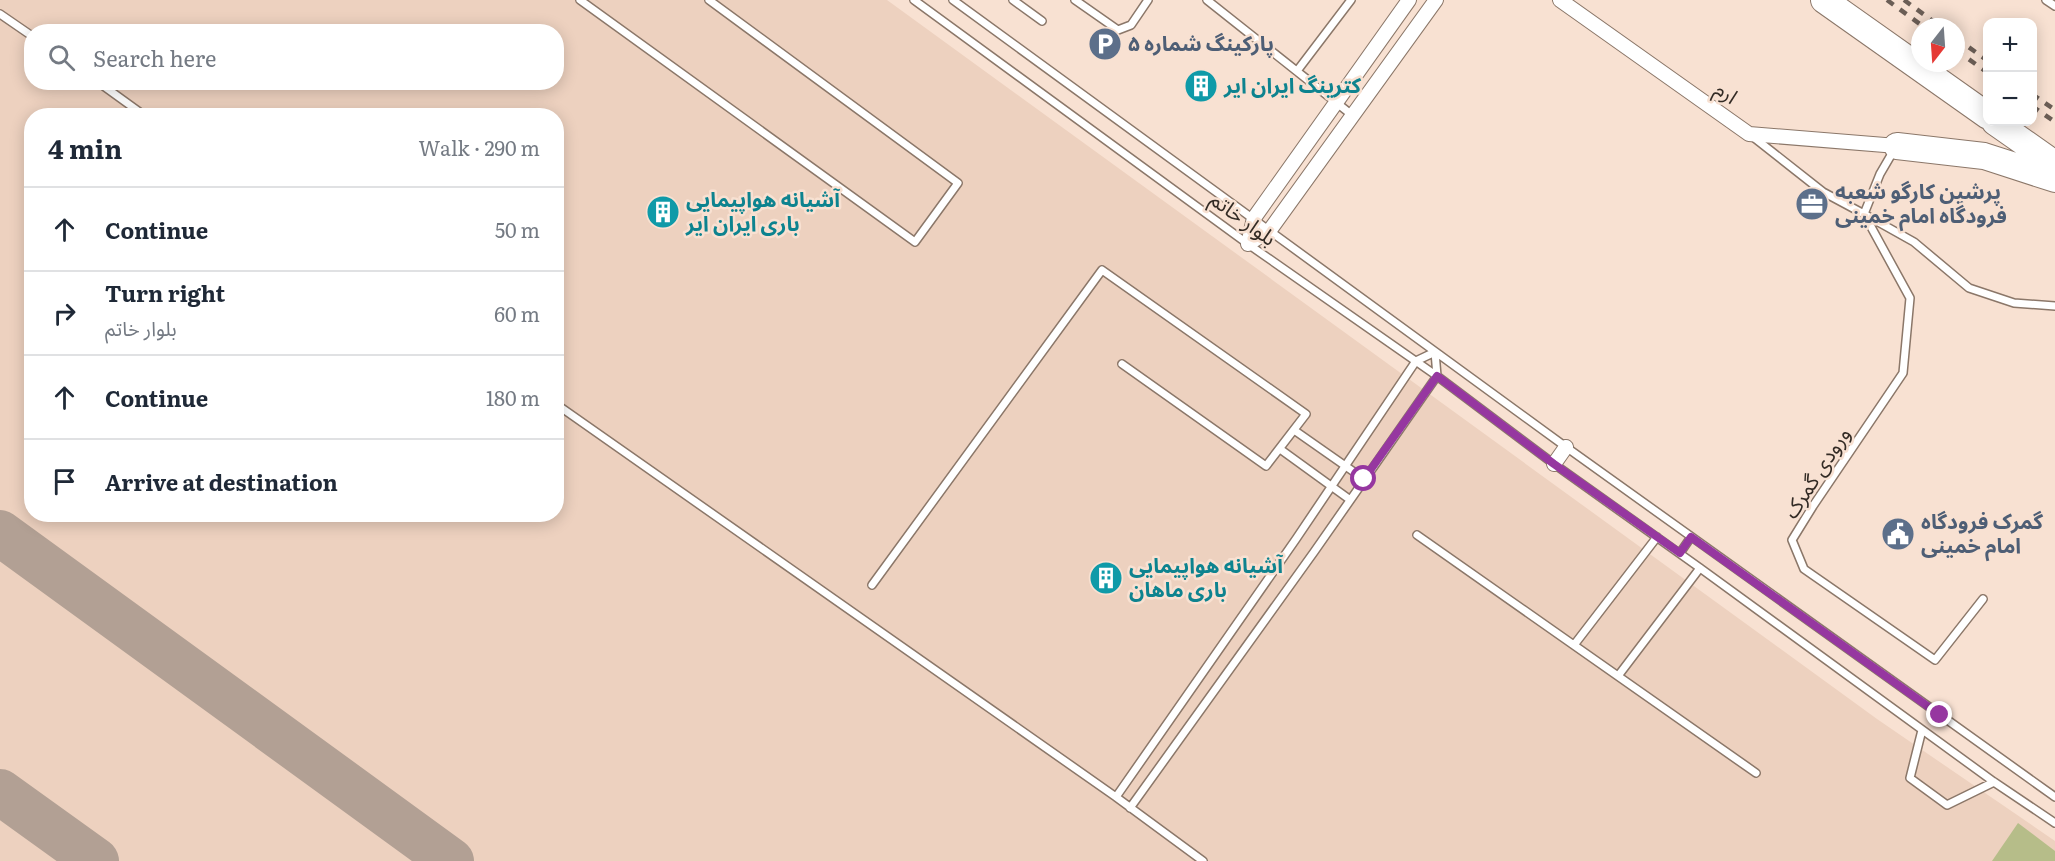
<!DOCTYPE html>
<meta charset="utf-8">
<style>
body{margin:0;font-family:Literata,"Noto Sans Arabic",serif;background:#f2f2f3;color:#1f2937}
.controls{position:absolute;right:18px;top:18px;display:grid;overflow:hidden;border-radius:12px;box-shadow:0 3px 15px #0003}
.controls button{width:54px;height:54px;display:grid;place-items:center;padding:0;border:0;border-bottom:2px solid #e0e1e3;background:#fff;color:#1f2937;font:30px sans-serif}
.compass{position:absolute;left:1911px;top:18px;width:54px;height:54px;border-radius:50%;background:#fff;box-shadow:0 3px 15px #0003;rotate:197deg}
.stop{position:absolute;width:18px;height:18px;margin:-14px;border:4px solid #9637a0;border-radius:50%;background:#fff}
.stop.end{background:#9637a0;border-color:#fff;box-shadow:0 2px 6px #0008}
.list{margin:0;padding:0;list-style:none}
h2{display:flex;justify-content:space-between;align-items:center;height:78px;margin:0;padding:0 24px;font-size:26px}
h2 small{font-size:20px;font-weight:400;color:#747a83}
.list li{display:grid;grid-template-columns:39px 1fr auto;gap:18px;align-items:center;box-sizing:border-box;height:84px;padding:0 24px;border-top:2px solid #e0e1e3}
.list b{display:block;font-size:22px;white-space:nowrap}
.list p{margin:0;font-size:20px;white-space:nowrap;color:#747a83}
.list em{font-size:20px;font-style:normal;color:#747a83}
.icon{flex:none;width:33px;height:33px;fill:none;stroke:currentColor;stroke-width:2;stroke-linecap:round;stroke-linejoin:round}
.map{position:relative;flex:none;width:2055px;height:861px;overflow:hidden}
.search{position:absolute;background:#fff;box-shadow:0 3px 15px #0003;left:24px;top:24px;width:540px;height:66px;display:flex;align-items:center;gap:15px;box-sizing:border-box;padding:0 21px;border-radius:24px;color:#747a83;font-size:22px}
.panel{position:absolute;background:#fff;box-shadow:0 3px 15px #0003;left:24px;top:108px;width:540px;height:414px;border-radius:24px}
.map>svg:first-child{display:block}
.built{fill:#edd1bf;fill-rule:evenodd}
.green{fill:#b6bd89}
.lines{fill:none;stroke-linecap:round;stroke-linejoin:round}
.taxiway{stroke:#b2a094;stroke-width:46}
.lane-casing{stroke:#8b7769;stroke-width:10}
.street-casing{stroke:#8b7769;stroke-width:16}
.highway-casing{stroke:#8b7769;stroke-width:28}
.lane{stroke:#fff;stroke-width:7}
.street{stroke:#fff;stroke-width:14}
.highway{stroke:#fff;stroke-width:26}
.rail{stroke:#6b5e56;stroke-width:4.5;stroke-dasharray:8 8;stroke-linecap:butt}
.route{stroke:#9637a0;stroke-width:8}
.labels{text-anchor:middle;stroke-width:5;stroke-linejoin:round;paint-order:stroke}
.service-label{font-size:21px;font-weight:bold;fill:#4e5e75;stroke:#f8e1d2;text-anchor:start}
.culture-label{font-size:21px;font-weight:bold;fill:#0d838f;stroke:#f8e1d2;text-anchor:start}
.street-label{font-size:21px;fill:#332b25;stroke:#f8e1d2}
</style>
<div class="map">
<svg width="2055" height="861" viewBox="0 0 2055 861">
<rect width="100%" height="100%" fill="#f8e1d2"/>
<!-- built -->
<path class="built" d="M0,0H887L1877,719L2055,841V861H0ZM32,32H556V82H32ZM32,116H556V514H32Z"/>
<!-- green -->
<path class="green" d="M2018,823L2055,851V861H1992Z"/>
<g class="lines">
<!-- taxiway -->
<path class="taxiway" d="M0,533L451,861
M0,792L96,861"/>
<defs>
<path id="lane" d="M580,0L915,242L958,183L709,0
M914,0L1248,244L1437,376L1554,464L1700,568L1994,782L2055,823
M953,0L1566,447L2055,797
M1013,0L1042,21
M1075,0L1118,30L1131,25L1148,0
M1207,0L1352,115
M2046,0L2055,6
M0,14L32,36
M1297,71L1351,0
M98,82L145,116
M1752,136L1823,192L1864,214L1880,174L1894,150
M1864,214L1910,298L1903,373L1813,506L1792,540L1804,569L1935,660L1983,599
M1864,214L1914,242L1969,288L2014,303L2055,306
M556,404L1116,797L1203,861
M1294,430L1364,479
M1280,449L1349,499
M1417,535L1756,773
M1680,553L1691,537
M872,585L1102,270L1306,414L1266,466L1122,364
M1574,645L1657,537
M1618,676L1700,568
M1922,730L1910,778L1947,805L1994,782
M1116,797L1296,539L1416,361L1435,352L1437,376L1314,552L1130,808"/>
<path id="street" d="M1409,0L1254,218L1248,244L1270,230L1436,0
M1560,0L1749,134L1897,146
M1554,464L1566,447"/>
<path id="highway" d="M1824,0L1988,116
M1995,122L2055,164
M1897,146L1984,156L2055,179"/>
</defs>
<!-- lane casing -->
<use href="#lane" class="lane-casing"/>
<!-- street casing -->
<use href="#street" class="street-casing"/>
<!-- highway casing -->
<use href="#highway" class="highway-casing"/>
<!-- lane -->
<use href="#lane" class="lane"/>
<!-- street -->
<use href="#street" class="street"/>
<!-- highway -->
<use href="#highway" class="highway"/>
<!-- rail -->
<path class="rail" d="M1887,0L1924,27
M1904,0L1941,27
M1956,38L1988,61
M1956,50L1988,73
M2032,94L2055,110
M2032,106L2055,122"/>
</g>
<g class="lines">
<!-- route -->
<path class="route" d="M1364,479L1437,376L1554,464L1680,553L1691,537L1940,715"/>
</g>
<!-- icons -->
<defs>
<symbol id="parking-disc" viewBox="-11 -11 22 22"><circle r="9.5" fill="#5c6f8a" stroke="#f8e1d2"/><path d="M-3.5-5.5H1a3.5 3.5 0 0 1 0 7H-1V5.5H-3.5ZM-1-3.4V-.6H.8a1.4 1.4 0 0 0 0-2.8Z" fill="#fff"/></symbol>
<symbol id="building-disc" viewBox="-11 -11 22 22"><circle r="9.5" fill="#0f9aa8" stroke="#f8e1d2"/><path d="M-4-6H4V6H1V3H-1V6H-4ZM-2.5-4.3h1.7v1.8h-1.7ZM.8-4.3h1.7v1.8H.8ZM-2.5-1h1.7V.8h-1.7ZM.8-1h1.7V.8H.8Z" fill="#fff"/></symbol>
<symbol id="office-disc" viewBox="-11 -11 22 22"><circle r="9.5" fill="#5c6f8a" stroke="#f8e1d2"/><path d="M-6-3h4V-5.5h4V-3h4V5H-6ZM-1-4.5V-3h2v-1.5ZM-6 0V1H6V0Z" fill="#fff"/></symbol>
<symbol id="civic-disc" viewBox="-11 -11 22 22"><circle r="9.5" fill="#5c6f8a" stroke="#f8e1d2"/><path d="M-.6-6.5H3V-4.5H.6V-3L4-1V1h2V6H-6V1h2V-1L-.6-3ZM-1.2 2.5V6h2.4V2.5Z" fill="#fff"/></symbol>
</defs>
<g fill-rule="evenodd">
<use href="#parking-disc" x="1086" y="25" width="38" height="38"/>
<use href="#building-disc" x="1182" y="67" width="38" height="38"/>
<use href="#office-disc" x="1793" y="185" width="38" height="38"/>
<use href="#building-disc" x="644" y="193" width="38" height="38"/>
<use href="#civic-disc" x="1879" y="515" width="38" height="38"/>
<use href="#building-disc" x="1087" y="559" width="38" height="38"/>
</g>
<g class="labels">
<!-- service labels -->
<g class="service-label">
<text x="1128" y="51">پارکینگ شماره ۵</text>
<text x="1835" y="199">پرشین کارگو شعبه<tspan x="1835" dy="24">فرودگاه امام خمینی</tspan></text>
<text x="1921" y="529">گمرک فرودگاه<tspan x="1921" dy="24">امام خمینی</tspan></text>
</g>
<!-- culture labels -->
<g class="culture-label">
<text x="1224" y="93">کترینگ ایران ایر</text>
<text x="686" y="207">آشیانه هواپیمایی<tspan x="686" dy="24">باری ایران ایر</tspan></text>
<text x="1129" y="573">آشیانه هواپیمایی<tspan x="1129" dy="24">باری ماهان</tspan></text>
</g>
<!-- street labels -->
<g class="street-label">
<text transform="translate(1726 93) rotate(34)" y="7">ارم</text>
<text transform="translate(1243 219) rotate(36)" y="7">بلوار خاتم</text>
<text transform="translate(1817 473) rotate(-57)" y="7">ورودی گمرک</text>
</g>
</g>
</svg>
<div class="controls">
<button>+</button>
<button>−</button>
</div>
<svg class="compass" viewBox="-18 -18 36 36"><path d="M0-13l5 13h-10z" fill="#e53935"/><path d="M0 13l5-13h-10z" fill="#747a83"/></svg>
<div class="stop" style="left:1364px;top:479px"></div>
<div class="stop end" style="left:1940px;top:715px"></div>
<div class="search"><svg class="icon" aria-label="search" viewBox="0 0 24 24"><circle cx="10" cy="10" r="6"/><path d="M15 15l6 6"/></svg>Search here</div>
<section class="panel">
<h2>4 min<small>Walk · 290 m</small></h2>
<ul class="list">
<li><svg class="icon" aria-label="ahead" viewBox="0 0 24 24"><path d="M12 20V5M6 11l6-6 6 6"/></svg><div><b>Continue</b></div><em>50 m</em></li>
<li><svg class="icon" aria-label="right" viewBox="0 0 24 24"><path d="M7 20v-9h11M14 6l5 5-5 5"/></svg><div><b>Turn right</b><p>بلوار خاتم</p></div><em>60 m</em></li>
<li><svg class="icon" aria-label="ahead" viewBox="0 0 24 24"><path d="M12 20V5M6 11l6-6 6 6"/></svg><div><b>Continue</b></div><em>180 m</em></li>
<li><svg class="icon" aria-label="arrive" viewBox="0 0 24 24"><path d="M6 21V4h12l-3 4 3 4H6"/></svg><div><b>Arrive at destination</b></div></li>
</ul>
</section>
</div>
